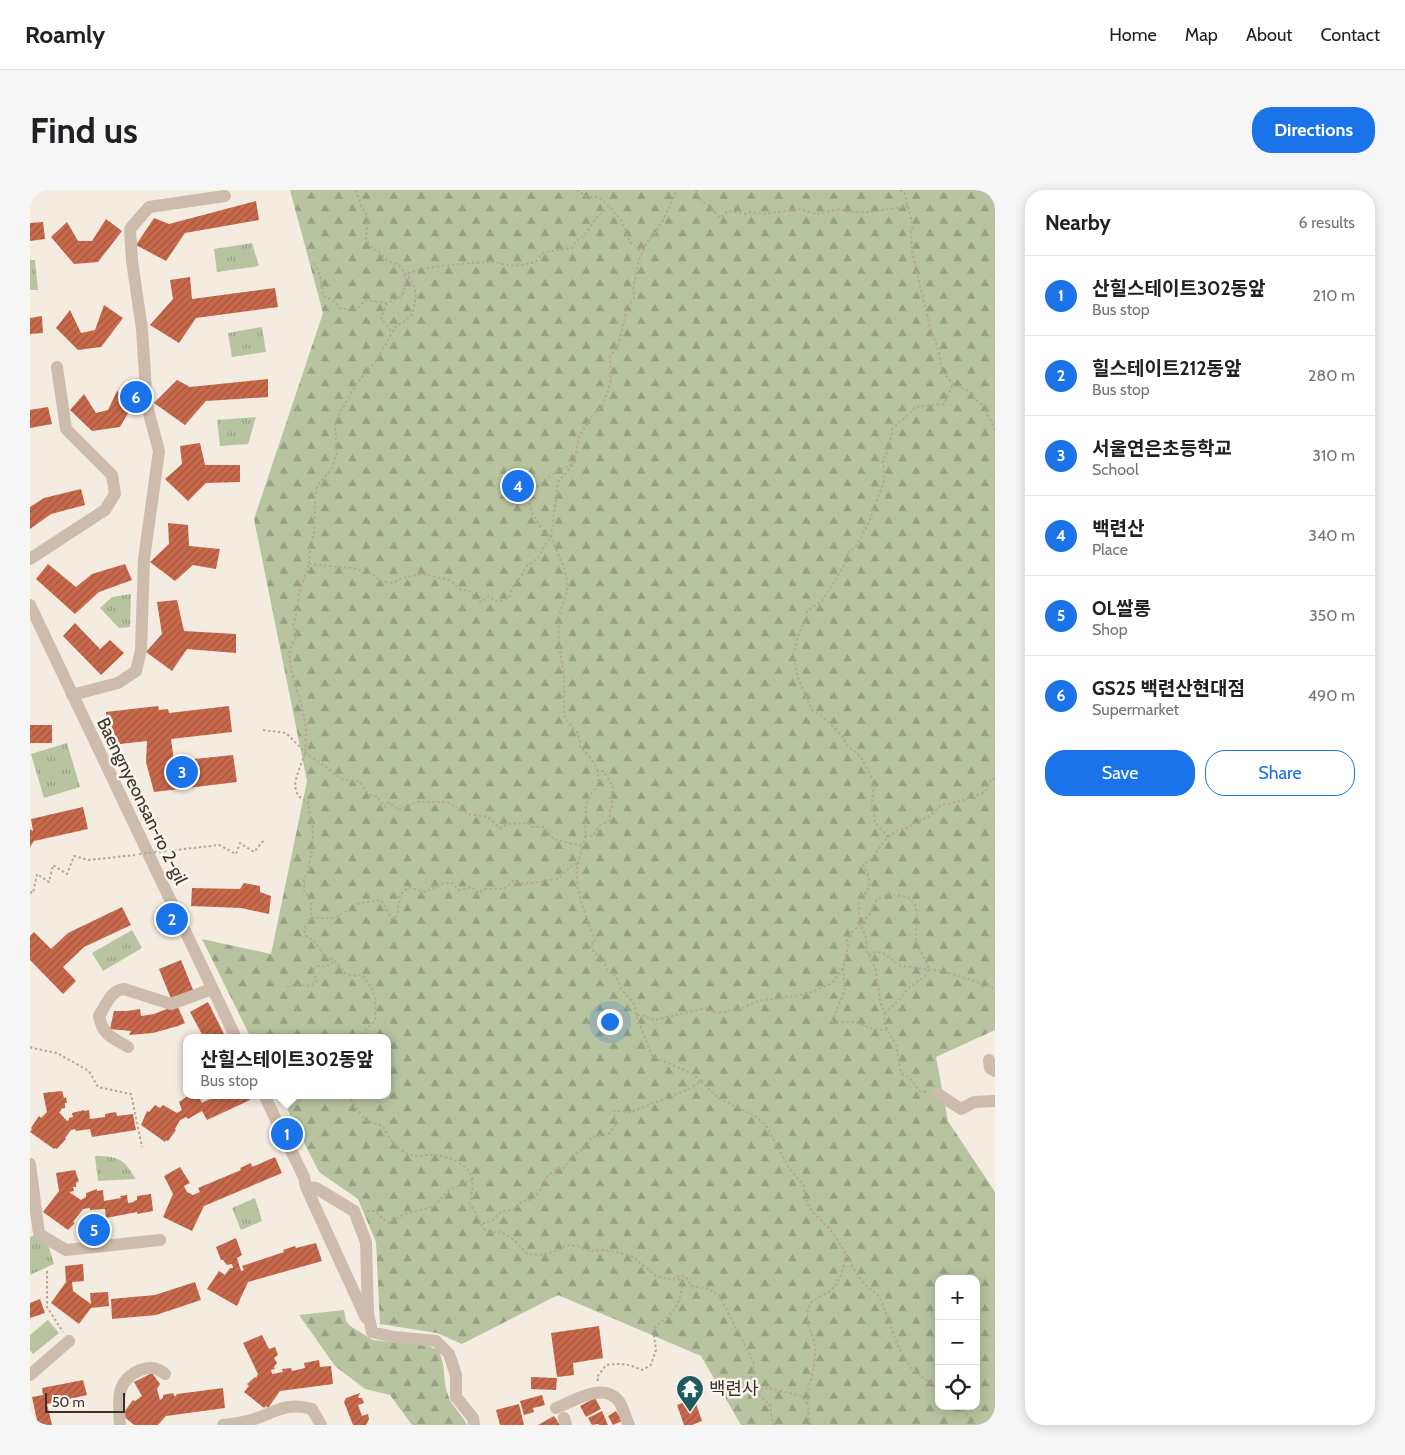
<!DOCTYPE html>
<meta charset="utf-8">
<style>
body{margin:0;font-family:Cabin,"Noto Sans KR",sans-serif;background:#f6f6f6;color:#202124}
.controls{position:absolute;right:15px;bottom:15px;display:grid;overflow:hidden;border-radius:10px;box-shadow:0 2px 12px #0003}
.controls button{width:45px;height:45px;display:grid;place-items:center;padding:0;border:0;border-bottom:1px solid #e0e0e0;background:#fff;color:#202124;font:25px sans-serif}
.scale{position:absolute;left:15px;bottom:12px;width:80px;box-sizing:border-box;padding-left:5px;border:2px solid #3b302b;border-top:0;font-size:14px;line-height:18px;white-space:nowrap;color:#3b302b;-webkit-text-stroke:4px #fbf5ee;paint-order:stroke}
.you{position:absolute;left:579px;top:831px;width:18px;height:18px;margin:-12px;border:4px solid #fff;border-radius:50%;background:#1a73e8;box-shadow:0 0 0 8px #1a73e833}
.badge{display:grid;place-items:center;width:32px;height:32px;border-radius:50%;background:#1a73e8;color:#fff;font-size:16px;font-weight:700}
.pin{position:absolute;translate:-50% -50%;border:2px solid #fff;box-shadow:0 1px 5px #0006}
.popup{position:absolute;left:153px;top:844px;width:208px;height:65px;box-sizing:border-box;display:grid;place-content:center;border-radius:10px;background:#fff;filter:drop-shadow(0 1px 4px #0005);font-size:16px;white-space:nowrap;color:#757577}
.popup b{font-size:19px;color:#202124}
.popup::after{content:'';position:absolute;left:50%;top:100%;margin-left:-10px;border:10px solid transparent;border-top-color:#fff}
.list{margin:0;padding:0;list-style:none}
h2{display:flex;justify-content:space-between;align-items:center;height:65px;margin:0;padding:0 20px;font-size:21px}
h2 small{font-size:16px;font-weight:400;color:#757577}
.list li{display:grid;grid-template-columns:32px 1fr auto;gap:15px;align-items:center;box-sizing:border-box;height:80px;padding:0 20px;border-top:1px solid #e0e0e0}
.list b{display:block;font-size:19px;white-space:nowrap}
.list p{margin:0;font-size:16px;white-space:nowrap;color:#757577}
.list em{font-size:16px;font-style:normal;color:#757577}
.actions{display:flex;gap:10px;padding:15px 20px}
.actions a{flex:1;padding:11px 0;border:1px solid #1a73e8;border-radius:20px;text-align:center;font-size:18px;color:#1a73e8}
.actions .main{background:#1a73e8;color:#fff}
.icon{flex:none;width:28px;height:28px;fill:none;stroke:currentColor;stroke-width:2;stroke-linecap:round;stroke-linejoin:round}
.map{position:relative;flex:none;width:965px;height:1235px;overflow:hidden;border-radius:20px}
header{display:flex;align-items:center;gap:30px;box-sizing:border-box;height:70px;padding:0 25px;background:#fff;border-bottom:1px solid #e0e0e0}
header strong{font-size:24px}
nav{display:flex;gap:28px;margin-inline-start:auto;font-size:18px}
.intro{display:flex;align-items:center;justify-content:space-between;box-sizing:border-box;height:120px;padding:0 30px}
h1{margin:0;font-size:35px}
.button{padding:12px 22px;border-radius:20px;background:#1a73e8;color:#fff;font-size:18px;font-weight:700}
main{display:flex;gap:30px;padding:0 30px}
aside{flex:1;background:#fff;border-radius:20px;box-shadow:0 2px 12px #0003}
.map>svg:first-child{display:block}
.forest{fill:url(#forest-firs);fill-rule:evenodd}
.park{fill:url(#park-tufts)}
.pitch{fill:#b8c4a0}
.building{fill:url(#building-hatch)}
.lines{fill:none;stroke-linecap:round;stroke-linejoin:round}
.path{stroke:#b9a596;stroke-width:2;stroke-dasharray:2.5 2.5;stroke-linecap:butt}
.minor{stroke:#cdbbac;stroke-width:12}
.path-bridge{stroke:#b9a596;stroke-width:2;stroke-dasharray:2.5 2.5;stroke-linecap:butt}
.labels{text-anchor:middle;stroke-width:5;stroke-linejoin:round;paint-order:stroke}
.street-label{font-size:18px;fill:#3b302b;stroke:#fbf5ee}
.poi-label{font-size:18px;fill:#3b302b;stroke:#fbf5ee;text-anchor:start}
</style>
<header>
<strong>Roamly</strong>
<nav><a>Home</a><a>Map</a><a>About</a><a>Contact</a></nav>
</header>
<div class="intro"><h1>Find us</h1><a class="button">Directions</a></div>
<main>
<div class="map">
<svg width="965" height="1235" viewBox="0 0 965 1235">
<defs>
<pattern id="forest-firs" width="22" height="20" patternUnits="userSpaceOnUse" patternTransform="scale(1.25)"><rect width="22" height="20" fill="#b8c4a0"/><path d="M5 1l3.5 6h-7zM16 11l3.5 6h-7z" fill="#97a083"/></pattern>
<pattern id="park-tufts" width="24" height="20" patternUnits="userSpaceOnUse" patternTransform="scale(1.25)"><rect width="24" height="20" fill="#b8c4a0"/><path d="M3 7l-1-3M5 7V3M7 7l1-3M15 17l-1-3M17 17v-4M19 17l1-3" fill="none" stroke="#97a083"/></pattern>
<pattern id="building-hatch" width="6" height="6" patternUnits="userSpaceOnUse" patternTransform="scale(1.25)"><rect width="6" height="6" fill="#c8694b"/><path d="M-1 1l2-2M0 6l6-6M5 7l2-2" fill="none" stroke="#a4573f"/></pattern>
</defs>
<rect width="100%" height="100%" fill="#f4ebe1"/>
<!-- forest -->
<path class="forest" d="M260,0H965V840L906,867L918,931L965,1002V1235H711L671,1166L528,1105L432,1154L407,1143L350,1134L346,1052L328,1009L289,982L250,905H357V848H221L172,749L241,764L277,591L224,329L293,123ZM909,1089H946V1216H909Z
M314,1120L316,1131L320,1136L343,1150L398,1156L408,1160C417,1177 412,1189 418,1205C422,1217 432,1224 437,1235H382L360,1205L335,1199L305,1176L269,1125Z"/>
<!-- park -->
<path class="park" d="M222,53L229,76L187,82L184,59Z
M0,70H5L8,100H0Z
M232,137L236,162L202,167L198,143Z
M226,227L218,254L190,256L187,230Z
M101,404L100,437L89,438L70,418L82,407Z
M37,553L50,597L14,608L1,564Z
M102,740L112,758L73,781L62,763Z
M65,966C88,966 94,969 106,989L68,991Z
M225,1008L232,1031L211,1040L202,1018Z
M5,1045L18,1054L24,1074L0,1085V1047Z"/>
<!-- pitch -->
<path class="pitch" d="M18,1130L29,1143L3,1164L0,1160V1145Z"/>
<!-- building -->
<path class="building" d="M226,11L229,30L155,43L136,71L106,55L124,28L139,34Z
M76,29L92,41L68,72L44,74L21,47L37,32L48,51H62Z
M13,32L15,49L0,51V33Z
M160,87L162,109L245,98L248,117L166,128L149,153L120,135L143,109L140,90Z
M74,115L93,128L71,157L48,160L26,138L40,120L51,143L65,140Z
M12,126L13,143L0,144V128Z
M238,189V207L176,211L155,235L124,213L147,190L160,197Z
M87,201L104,213L90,237L62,241L40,220L54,204L66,223L78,220Z
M18,217L22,234L0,238V220Z
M170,253L175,275H210V292L176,293L158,311L135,289L152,274L150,256Z
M51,299L55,315L21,324L0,339V317L14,308Z
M138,333L158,335L159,356L190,359L186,379L163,375L145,391L120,372L139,354Z
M18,374L46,397L62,384L95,374L102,390L69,402L45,424L6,389Z
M147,410L154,441L206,444V463L157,459L142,481L116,462L132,444L127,412Z
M45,433L70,459L80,450L94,463L71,485L33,446Z
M128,516L129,520L138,519L139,523L199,516L202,542L141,549L144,571L203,565L207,592L124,602L116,572L117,551L90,554L77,530L76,522Z
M0,535H22V553H0Z
M53,617L58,639L4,651L0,657V639L3,641L1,629Z
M214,693L230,696V702L241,706L239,724L211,718L161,716L162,698L210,699Z
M92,717L101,735L54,757L33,777L46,791L33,804L0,770V746L4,742L21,759L38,743Z
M151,770L164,802L142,811L129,779Z
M178,812L196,848H174L160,822Z
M147,815L155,833L148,836L123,843L99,845L101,841L80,839L84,821H97L110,819L111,826L124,824Z
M32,901L34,908L36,907L37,913H35V918L31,919V921L29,922L37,931L39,930V928L43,927L42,923L54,920V921L59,920L60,929L75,927V924L86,922L87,926L103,924L106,940L62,947L60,939L46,941L45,939L41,940L35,948L36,949L27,959L25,958L24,959L0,942L2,939L1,938L9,926L11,928L17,922L13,903Z
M159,905L160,907L168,905L172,913L185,907L184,905H218L220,910L177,930L172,921L158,929L156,927L150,930L145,939L146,940L138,951L136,950L135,952L111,935L117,921L119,922L125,915L130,918L133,915L147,923L152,920L149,912Z
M245,967L252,983L174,1016L162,1041L133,1027L143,1004L134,986L150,977L160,993L154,996L157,1002L163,1005L170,1002L168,998L211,980L210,978L221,973L222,977Z
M45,980L49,991L46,993V997H43L44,1001L39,1002L51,1010L56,1007V1003L67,999V1001L73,1000L74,1011L91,1008L90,1006L97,1005L98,1013L104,1012V1011L107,1010V1006L121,1004L123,1021L107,1024V1022L76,1028L75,1019L60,1020V1018L53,1019L43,1032L45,1033L38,1040L13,1022L29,1001L26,983Z
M206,1048L212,1065L207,1068L211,1081L214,1080L212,1076L254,1062L253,1060L265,1056L266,1058L286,1053L292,1071L218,1092L207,1116L177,1099L189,1081L195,1085L200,1078H203L202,1074L197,1075L193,1070H191L186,1057Z
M53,1074L54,1091L42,1092L43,1101L61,1114L60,1103L78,1102L79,1116L61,1118L49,1134L21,1113L36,1092L35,1076Z
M165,1092L171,1110L126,1125L82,1129L81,1109L125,1105Z
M10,1109L15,1123L0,1128V1113Z
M569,1136L573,1168L543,1173L544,1185L527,1187L521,1143Z
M232,1145L239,1159L245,1157L248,1165L244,1168L247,1173L244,1177L245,1179L241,1180L242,1184L253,1182L252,1179L261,1178L262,1181L275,1178L274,1173L289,1170L290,1177L301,1176L303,1194L250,1201L238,1218L236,1216L234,1218L214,1202L219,1196L217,1194L225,1187L226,1188L228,1184L213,1153Z
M122,1183L130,1194L127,1199L130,1210L133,1208V1205L143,1203L145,1207L147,1204L193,1198L195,1218L136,1226L128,1235H104L92,1225L103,1210L105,1211L112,1206L104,1192Z
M501,1187L527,1188L526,1200L501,1199Z
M53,1190L57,1205L17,1214L22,1235H8L2,1207L13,1205L12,1198Z
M330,1203L328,1208H332L334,1213L328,1215L332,1226L338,1224L339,1229L336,1235H323L314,1212L316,1208Z
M512,1205L515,1215L503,1218L504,1222L494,1225L490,1211Z
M565,1208L571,1219L556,1227L550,1216Z
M664,1208L672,1231L662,1235H654L647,1215Z
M489,1214L494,1235H470L466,1220Z
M572,1221L578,1235H569L568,1234L562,1235L558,1228Z
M586,1221L592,1231L583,1235L578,1226Z
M524,1226L530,1235H508Z"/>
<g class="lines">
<!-- path -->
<path class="path" d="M326,0L331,16L338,27L336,49L342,58L348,61L358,71L369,75L375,83L383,93L386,105L383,123L374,132L366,136L346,171L327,193L309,224L305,236L307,263L301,280L287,296L285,308L284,345L280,356L279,374L269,403L267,422L263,435L267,446C264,450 261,455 260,460C256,478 276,518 276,542C275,548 276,556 275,562C272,578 253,602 278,612L283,641V656L278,680L274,690V701L279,707L281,713V728L274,739L275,745L286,753L294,766L304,770L315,783L323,786L332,785C349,806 345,806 345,831L336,839L333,848
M547,0L557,7H568L577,14L591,30L600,52L613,62
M666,0L668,8L678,15L690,28L698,21L715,24L720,22L734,24L770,19L786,24L811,19L818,22H839L878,16
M870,0L874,2L883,36L881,41L882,62L900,137L909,163L912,181L923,194L939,201L945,210L956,217C956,226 963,232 965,241
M284,73L290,86L293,106L303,110L311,119H327L336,110L357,113L372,106L377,91L374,86C384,76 449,72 465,72C470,73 475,75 480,76C486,76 501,74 506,71C509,69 511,64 514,62L542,58L546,51L554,46L566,28L578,17
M357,113L351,128L362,143
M542,274L527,281L507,297L499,312L502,323L513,341L521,347L534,378L537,391V402L528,428L529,454L534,486V517L535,529L547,542L550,551V558C561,565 572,582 567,595C564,601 558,606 557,612C554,626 558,641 553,655
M279,374L322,378L341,383L350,391L363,393L372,388L392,384L420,390L429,399L440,401L444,407L451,412L459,406L465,411H472L480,406C482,392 491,392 496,376C515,366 509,360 521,347L528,292L544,273L549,247L561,227L573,215L581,190L580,166L588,156L597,118L604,108L603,99L608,73L616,53L625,43L633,30L647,0
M233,540L256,543L275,562L312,589L330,592L338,604L347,607L355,617L359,612L368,620L387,612H417L438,624L458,627L470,638L478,634L499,633L502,637H515L523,649L553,656C551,663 548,671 547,679C546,704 556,728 566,751L561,753L564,763L568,765L570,772L574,769L577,781L586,786L592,800L605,815L606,825L622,866L663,884L671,891L659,899L601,922L584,921L586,934L580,943L562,947L555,958L545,964L533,979H526L517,987L512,998L503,1009L491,1012L490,1016L477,1021H471C466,1028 460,1034 451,1033
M555,645L558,646H563L568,637L580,630V620L583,615L581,608L583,597L574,581H568
M858,647L845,632L842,614L844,593L840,584L831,567L818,556L812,546L792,526L782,520L768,488L763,465L769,443L777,428V421L792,411L817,371L819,362L827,355L839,332L854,291L853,268L856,266L862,244V239C870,231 879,226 885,217L914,214L923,194
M129,662L189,655L206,664L210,653L224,662L235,649
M0,702L3,703L7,684L19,692L23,675L37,684L44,666L59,670L105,665
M281,728H304L330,713L351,710L362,729L367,726L370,705L379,697L394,702L414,693H422L429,700L441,697L449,703L454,699H474L483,691L494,694L528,689L541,676L549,673
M839,765L843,762L853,763L871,776L913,781L965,798
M813,778L815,800L802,831C809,833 817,831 824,832C838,836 840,840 857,840
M257,797L265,795L280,796L287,791L282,780L288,776L300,775L304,770
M607,825H611L624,830L676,818C686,825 692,823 703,819L706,821L728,811L777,804L802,793L813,778L818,756L817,750L822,742L836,729L841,722L844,713L848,709L859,704L878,707L885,714L888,730L886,737V752L899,778C895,791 885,791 877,800C871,809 863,815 855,823
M0,857L2,858L27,863L59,881L68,897L101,904L112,957
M671,891L688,908L727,927L737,937L759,978L774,996C774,1023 792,1027 804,1045C815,1060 821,1078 833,1092C838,1099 845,1101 850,1108L868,1156L880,1177L909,1200
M896,902L889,901L880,888L871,883L866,854L857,840L854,832L855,823L851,814L845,777L837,762L836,747L830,734L828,706L836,703C841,692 840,686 833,675L840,670L858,647L869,639H875L901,625L911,615L931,611L955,602L961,589H965
M318,905L335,930L353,936C357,947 366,958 378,964C386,968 396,964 404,965C418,967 438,973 442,988C444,995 441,1006 440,1014C446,1021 451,1038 457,1041C460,1043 466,1042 469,1042C481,1045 489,1055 497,1064L510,1065L519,1063L529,1060L536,1055L548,1056L560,1061L574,1060L587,1062L603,1067L626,1086L642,1090L651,1085L656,1087L661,1096L680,1099L684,1103L689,1105L724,1173L721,1190L727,1202L741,1216V1227L745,1235
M337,1021H345L358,1033L375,1024L403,1017L419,1000L442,990
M17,1081V1117L33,1142
M568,1191L567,1187L576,1175C590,1173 599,1174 612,1180L621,1175L626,1160L623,1139C644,1121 648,1121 653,1092L645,1087
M725,1199L738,1198L772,1206L777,1214
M929,1216L942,1230L944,1235
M780,1235C778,1223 777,1210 778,1197C779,1192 779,1195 781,1190C783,1184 786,1163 785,1156C784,1145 774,1133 778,1119C781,1107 796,1106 803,1098C810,1091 814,1076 816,1067"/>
<!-- minor -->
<path class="minor" d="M0,369L75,320L85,304L82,285L36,239L27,177
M0,415L206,848
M42,505L88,493L106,481L111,460L114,369L129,261L117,216L112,139L102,71L100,39L119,17L195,6
M98,857C82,847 73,846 69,826C76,815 81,800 94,799L141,814L182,799
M959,870L960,878L965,881
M908,904L931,919L944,912L965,911
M234,905L274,987L276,997L336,1128
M0,974L9,1044L36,1060L130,1050
M276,997L286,998L324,1021L336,1052L338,1123L342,1142L364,1147L406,1151L419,1164L426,1185V1207L443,1228L444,1235
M0,1185L39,1151
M526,1218C544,1211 572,1192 588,1210C593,1216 595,1227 599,1235
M534,1228L536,1235
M90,1235C89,1211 84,1192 110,1180C119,1176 128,1178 135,1184
M193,1235C201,1234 209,1233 217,1231C244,1225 252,1211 282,1219L291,1235"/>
<!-- path-bridge -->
<path class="path-bridge" d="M109,664L127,662"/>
</g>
<!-- icons -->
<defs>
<symbol id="temple-pin" viewBox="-11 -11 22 30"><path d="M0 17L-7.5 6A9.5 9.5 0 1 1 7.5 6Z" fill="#1f5a5e" stroke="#fbf5ee"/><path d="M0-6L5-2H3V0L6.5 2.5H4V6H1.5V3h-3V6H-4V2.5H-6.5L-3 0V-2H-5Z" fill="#fff"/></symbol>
</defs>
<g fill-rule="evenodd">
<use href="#temple-pin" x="644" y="1183" width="32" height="43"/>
</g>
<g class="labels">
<!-- street labels -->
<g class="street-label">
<text transform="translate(112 611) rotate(64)" y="6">Baengnyeonsan-ro 2-gil</text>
</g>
<!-- poi labels -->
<g class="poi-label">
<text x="679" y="1205">백련사</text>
</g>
</g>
</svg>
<div class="controls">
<button>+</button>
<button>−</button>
<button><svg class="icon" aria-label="locate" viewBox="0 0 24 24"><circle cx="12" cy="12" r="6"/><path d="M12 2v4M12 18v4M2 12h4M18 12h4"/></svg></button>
</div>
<div class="scale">50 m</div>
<div class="you"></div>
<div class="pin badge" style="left:257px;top:944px">1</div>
<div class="popup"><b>산힐스테이트302동앞</b>Bus stop</div>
<div class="pin badge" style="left:142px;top:729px">2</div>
<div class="pin badge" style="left:152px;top:582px">3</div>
<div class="pin badge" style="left:488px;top:296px">4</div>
<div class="pin badge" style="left:64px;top:1040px">5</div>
<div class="pin badge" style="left:106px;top:207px">6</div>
</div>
<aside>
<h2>Nearby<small>6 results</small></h2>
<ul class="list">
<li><span class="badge">1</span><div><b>산힐스테이트302동앞</b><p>Bus stop</p></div><em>210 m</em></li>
<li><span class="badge">2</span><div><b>힐스테이트212동앞</b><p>Bus stop</p></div><em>280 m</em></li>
<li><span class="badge">3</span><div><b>서울연은초등학교</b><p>School</p></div><em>310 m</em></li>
<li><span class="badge">4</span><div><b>백련산</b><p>Place</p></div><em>340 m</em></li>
<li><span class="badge">5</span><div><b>OL쌀롱</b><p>Shop</p></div><em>350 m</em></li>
<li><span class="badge">6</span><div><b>GS25 백련산현대점</b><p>Supermarket</p></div><em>490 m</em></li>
</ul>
<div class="actions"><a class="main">Save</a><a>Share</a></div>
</aside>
</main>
